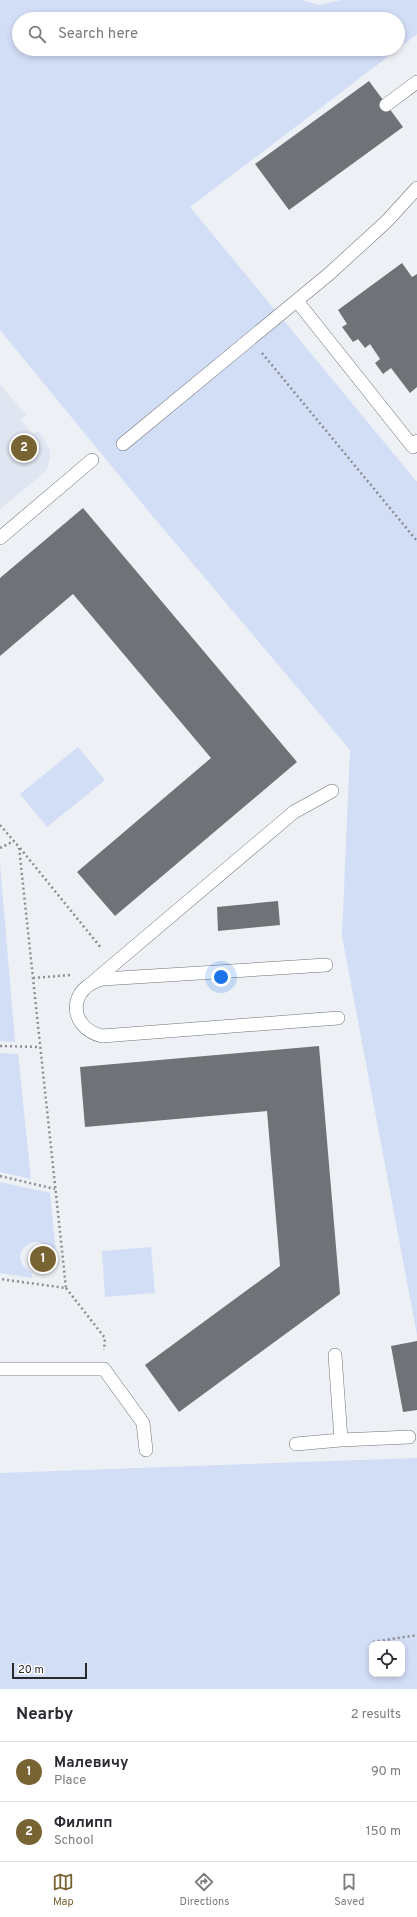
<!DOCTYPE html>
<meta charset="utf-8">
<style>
body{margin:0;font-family:Overpass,sans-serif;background:#f2f2f3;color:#2b2b33}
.controls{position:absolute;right:12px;bottom:12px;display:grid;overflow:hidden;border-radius:8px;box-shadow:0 2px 6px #0003}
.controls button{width:36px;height:36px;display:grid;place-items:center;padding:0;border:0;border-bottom:1px solid #e1e1e2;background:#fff;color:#2b2b33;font:20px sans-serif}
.scale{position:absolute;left:12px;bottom:10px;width:75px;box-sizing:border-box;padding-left:4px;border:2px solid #29292b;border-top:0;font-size:11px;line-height:14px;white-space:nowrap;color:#29292b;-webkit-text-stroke:3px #fff;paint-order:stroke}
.you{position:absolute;left:221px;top:977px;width:14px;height:14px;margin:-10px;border:3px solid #fff;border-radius:50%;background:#1a73e8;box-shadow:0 0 0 6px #1a73e833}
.badge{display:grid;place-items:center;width:26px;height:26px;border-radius:50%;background:#786332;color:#fff;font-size:13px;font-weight:700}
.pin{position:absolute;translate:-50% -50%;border:2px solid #fff;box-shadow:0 1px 4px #0006}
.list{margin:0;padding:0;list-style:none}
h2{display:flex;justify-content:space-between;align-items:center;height:52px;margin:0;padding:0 16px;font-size:17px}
h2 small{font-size:13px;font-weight:400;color:#7c7c81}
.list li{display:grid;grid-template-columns:26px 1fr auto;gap:12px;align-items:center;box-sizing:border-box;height:60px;padding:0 16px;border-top:1px solid #e1e1e2}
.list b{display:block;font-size:15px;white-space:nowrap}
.list p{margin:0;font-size:13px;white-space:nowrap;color:#7c7c81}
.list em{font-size:13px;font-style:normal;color:#7c7c81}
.icon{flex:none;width:22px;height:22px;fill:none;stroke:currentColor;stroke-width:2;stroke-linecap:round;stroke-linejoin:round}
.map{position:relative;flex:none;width:417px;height:1689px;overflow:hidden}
.search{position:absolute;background:#fff;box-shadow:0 2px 6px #0003;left:12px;right:12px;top:12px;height:44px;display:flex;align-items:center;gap:10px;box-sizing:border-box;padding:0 14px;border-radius:22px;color:#7c7c81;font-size:15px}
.sheet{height:172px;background:#fff}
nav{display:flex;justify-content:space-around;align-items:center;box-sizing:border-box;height:56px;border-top:1px solid #e1e1e2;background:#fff;font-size:11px;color:#7c7c81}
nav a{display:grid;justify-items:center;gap:2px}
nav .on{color:#786332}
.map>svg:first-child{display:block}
.built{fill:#dfe5f1}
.green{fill:#d2ddf6;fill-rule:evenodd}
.building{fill:#6f7276}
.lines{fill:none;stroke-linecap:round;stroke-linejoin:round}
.service-casing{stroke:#717378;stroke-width:14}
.path{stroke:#8c8d91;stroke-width:2.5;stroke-dasharray:2 3;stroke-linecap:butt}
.service{stroke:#fff;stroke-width:13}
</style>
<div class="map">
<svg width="417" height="1689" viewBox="0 0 417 1689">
<rect width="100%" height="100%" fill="#edf0f5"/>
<!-- built -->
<path class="built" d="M0,384L26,415L21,420L33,434L38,431L43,437L50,451V459L46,471L0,509Z"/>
<!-- green -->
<path class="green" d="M0,0H302L319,5L341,0H417V34L398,49V19H19V49H398L190,207L417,482V1335L342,936L350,750L150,513L0,330Z
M78,747L105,780L47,827L20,794Z
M0,864L15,1042L0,1041Z
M0,1053L18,1054L31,1179L0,1172Z
M0,1182L50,1193L56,1253H51C37,1225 3,1257 31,1272L32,1278L0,1273Z
M151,1247L155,1293L105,1297L102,1251Z
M417,1458V1689H0V1473ZM372,1644H402V1674H372Z"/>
<!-- building -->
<path class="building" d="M369,81L403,127L289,210L255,164Z
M402,263L412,277L417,274V387L410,393L391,368L383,374L375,363L380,359L370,344L365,348L358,339L353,342L342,327L347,324L338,310Z
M83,508L297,762L115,916L77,872L211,758L73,594L0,656V578Z
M278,901L280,925L218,931L217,907Z
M319,1046L340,1294L179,1412L145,1365L280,1266L267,1111L85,1127L80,1067Z
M417,1341V1410L403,1412L391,1346Z"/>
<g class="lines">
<defs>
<path id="service" d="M386,105L417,82
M297,301L413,447L417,441
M123,444L329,274L387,221L417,188
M0,538L92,460
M326,965L103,979C68,987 67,1027 102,1036L338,1018
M94,981L294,812L332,791
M335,1355L341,1440L409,1437
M0,1369H104L143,1423L146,1450
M296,1444L341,1440"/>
</defs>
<!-- service casing -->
<use href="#service" class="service-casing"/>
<!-- path -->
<path class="path" d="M262,353L417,541
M0,825L19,847L66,1288L0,1279
M0,848L14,841
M20,848L102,949
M33,978L70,975
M0,1046L40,1047
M0,1176L55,1189
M66,1288L105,1338L104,1350
M373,1642L417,1635"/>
<!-- service -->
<use href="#service" class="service"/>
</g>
</svg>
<div class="controls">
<button><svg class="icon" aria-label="locate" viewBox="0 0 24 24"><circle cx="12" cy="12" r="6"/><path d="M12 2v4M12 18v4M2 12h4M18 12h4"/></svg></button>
</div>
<div class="scale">20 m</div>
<div class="you"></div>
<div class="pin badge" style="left:43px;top:1259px">1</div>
<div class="pin badge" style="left:24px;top:448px">2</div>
<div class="search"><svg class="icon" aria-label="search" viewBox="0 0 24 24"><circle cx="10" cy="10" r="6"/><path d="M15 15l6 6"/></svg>Search here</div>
</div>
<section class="sheet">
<h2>Nearby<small>2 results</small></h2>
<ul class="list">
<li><span class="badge">1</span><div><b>Малевичу</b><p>Place</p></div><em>90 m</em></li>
<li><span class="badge">2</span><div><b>Филипп</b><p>School</p></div><em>150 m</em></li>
</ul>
</section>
<nav>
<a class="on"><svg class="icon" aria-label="map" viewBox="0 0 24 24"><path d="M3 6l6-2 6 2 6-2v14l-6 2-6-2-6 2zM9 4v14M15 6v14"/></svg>Map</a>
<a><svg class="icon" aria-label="directions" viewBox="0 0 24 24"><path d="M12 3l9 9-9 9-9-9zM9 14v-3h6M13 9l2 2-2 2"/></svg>Directions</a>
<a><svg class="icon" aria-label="saved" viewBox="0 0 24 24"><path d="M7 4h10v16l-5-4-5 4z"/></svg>Saved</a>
</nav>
